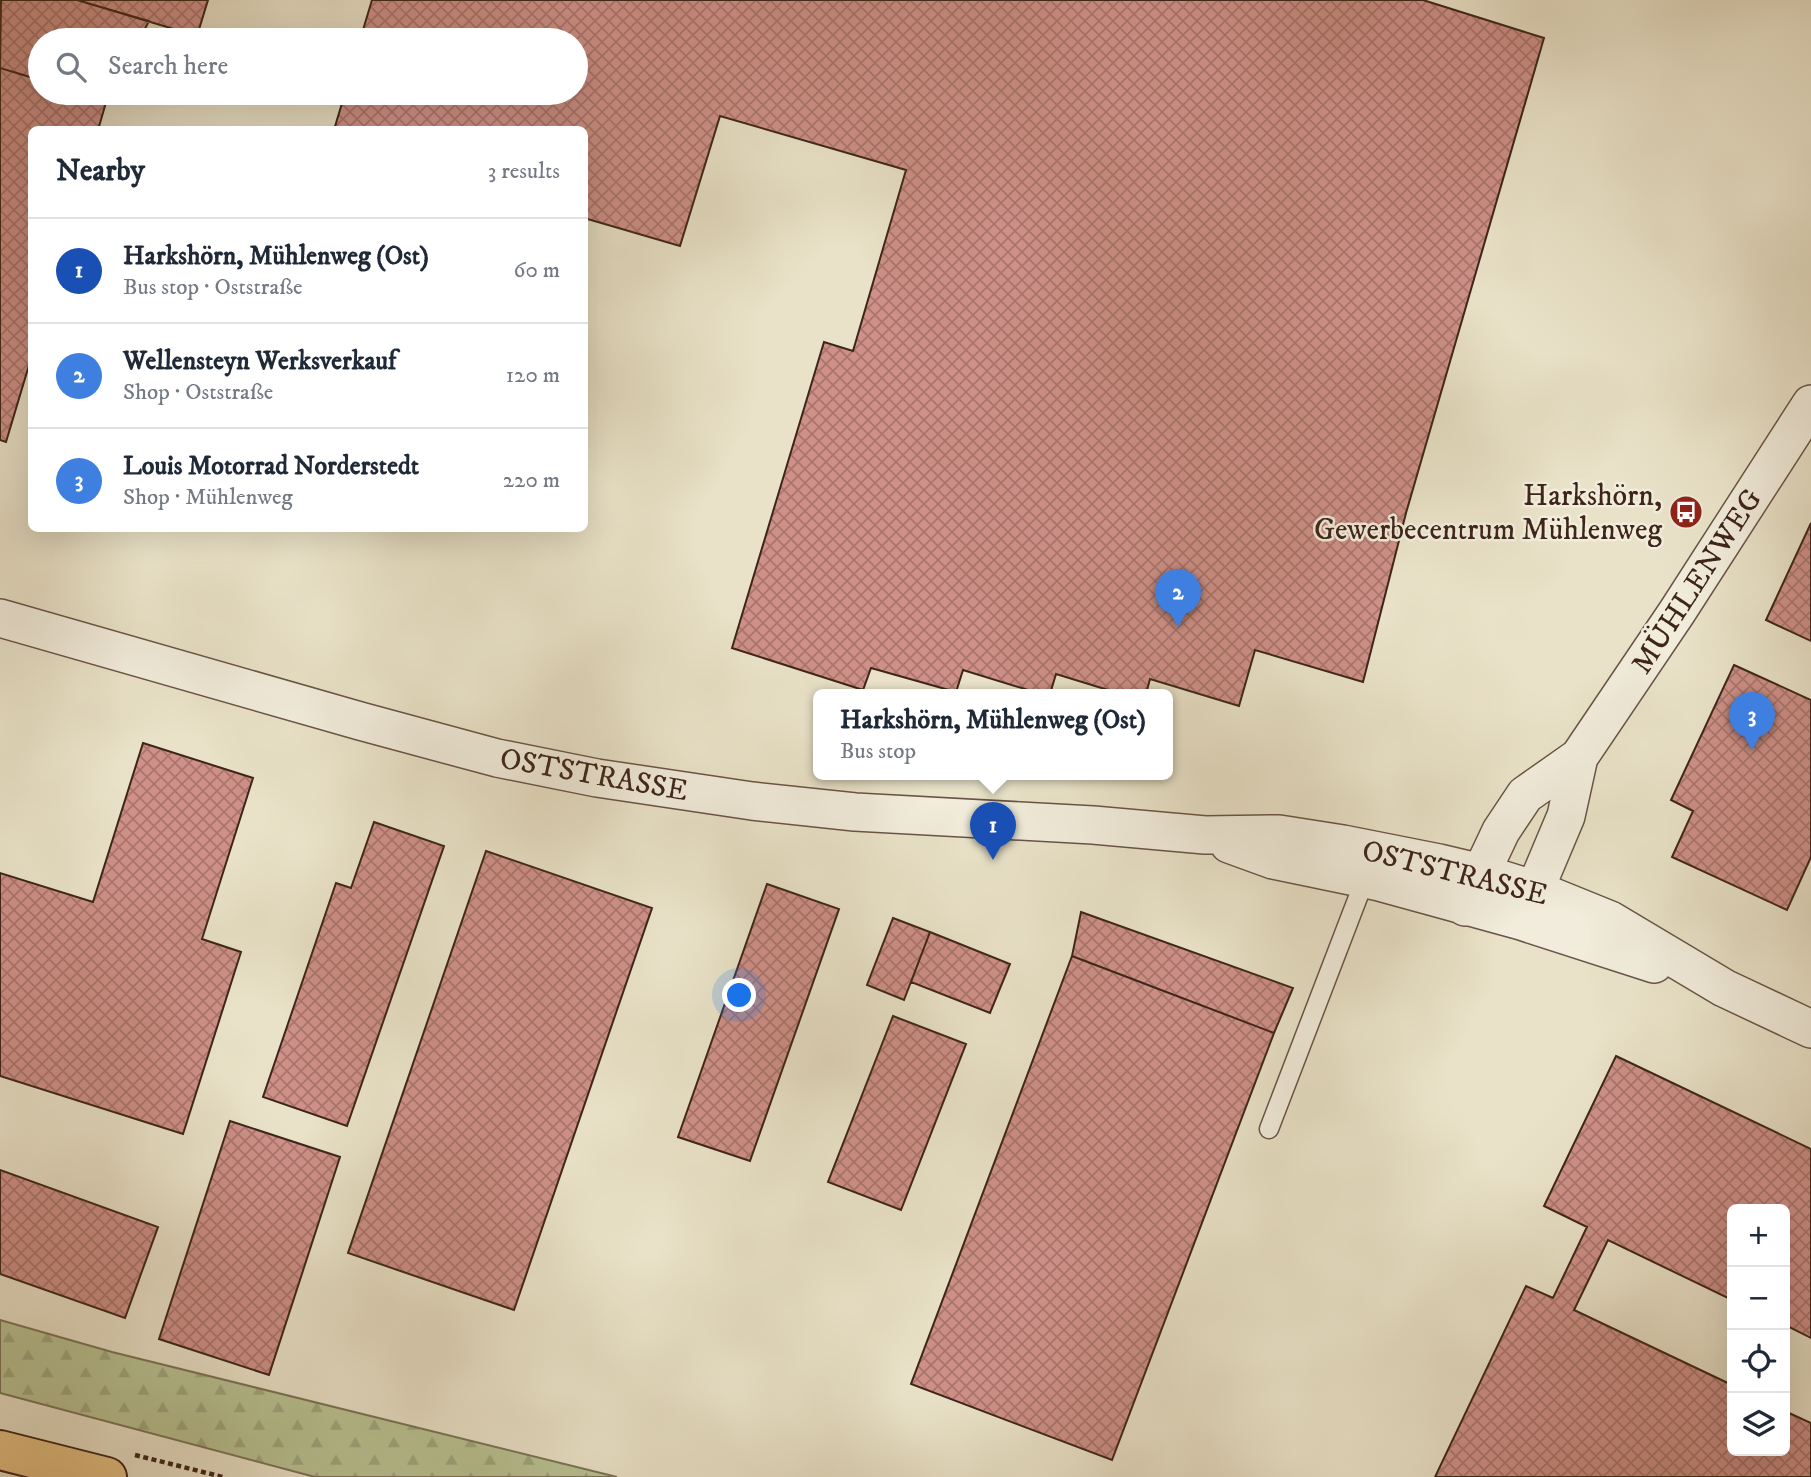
<!DOCTYPE html>
<meta charset="utf-8">
<style>
body{margin:0;font-family:"IM FELL DW Pica",serif;background:#f6f6f7;color:#1f2937}
.controls{position:absolute;right:21px;bottom:21px;display:grid;overflow:hidden;border-radius:10px;box-shadow:0 7px 28px #0002}
.controls button{width:63px;height:63px;display:grid;place-items:center;padding:0;border:0;border-bottom:2px solid #e0e1e3;background:#fff;color:#1f2937;font:35px sans-serif}
.you{position:absolute;left:740px;top:996px;width:24px;height:24px;margin:-18px;border:5px solid #fff;border-radius:50%;background:#1a73e8;box-shadow:0 0 0 10px #1a73e833}
.badge{display:grid;place-items:center;width:46px;height:46px;border-radius:50%;background:#8f2418;color:#fff;font-size:23px;font-weight:700}
.pin{position:absolute;translate:-50% -58px;filter:drop-shadow(0 2px 4px #0008)}
.pin::after{content:'';position:absolute;top:37px;width:24px;height:21px;background:inherit;clip-path:polygon(0 0,100% 0,50% 100%)}
.popup{position:absolute;left:813px;top:689px;width:360px;height:91px;box-sizing:border-box;display:grid;place-content:center;border-radius:10px;background:#fff;filter:drop-shadow(0 2px 5px #0005);font-size:23px;white-space:nowrap;color:#747a83}
.popup b{font-size:26px;color:#1f2937}
.popup::after{content:'';position:absolute;left:50%;top:100%;margin-left:-14px;border:14px solid transparent;border-top-color:#fff}
.list{margin:0;padding:0;list-style:none}
h2{display:flex;justify-content:space-between;align-items:center;height:91px;margin:0;padding:0 28px;font-size:30px}
h2 small{font-size:23px;font-weight:400;color:#747a83}
.list li{display:grid;grid-template-columns:46px 1fr auto;gap:21px;align-items:center;box-sizing:border-box;height:105px;padding:0 28px;border-top:2px solid #e0e1e3}
.list b{display:block;font-size:26px;white-space:nowrap}
.list p{margin:0;font-size:23px;white-space:nowrap;color:#747a83}
.list em{font-size:23px;font-style:normal;color:#747a83}
.icon{flex:none;width:38px;height:38px;fill:none;stroke:currentColor;stroke-width:2;stroke-linecap:round;stroke-linejoin:round}
.map{position:relative;flex:none;width:1811px;height:1477px;overflow:hidden}
.search{position:absolute;background:#fff;box-shadow:0 7px 28px #0002;left:28px;top:28px;width:560px;height:77px;display:flex;align-items:center;gap:18px;box-sizing:border-box;padding:0 24px;border-radius:38px;color:#747a83;font-size:26px}
.panel{position:absolute;background:#fff;box-shadow:0 7px 28px #0002;left:28px;top:126px;width:560px;height:406px;border-radius:10px}
.map>svg:first-child{display:block}
.forest{fill:url(#forest-firs);stroke:#7b7457;stroke-width:2}
.building{fill:url(#building-cross-hatch);stroke:#3e251a;stroke-width:2}
.lines{fill:none;stroke-linecap:round;stroke-linejoin:round}
.service-casing{stroke:#695446;stroke-width:21}
.minor-casing{stroke:#695446;stroke-width:40}
.primary-casing{stroke:#3e251a;stroke-width:42}
.path{stroke:#3e251a;stroke-width:4.5;stroke-dasharray:5 3.5;stroke-linecap:butt}
.service{stroke:#f1ecdb;stroke-width:18}
.minor{stroke:#f1ecdb;stroke-width:37}
.primary{stroke:#e4c184;stroke-width:38}
.labels{text-anchor:middle;stroke-width:5;stroke-linejoin:round;paint-order:stroke}
.poi-label{font-size:30px;fill:#3e251a;stroke:#f1ecdb;text-anchor:end}
.street-label{font-size:30px;fill:#3e251a;stroke:#f1ecdb}
</style>
<div class="map">
<svg width="1811" height="1477" viewBox="0 0 1811 1477">
<defs>
<pattern id="forest-firs" width="22" height="20" patternUnits="userSpaceOnUse" patternTransform="scale(1.75)"><rect width="22" height="20" fill="#b8c394"/><path d="M5 1l3.5 6h-7zM16 11l3.5 6h-7z" fill="#9fa77f"/></pattern>
<pattern id="building-cross-hatch" width="8" height="8" patternUnits="userSpaceOnUse" patternTransform="scale(1.75)"><rect width="8" height="8" fill="#ce9087"/><path d="M0 0l8 8M0 8l8-8" fill="none" stroke="#a9756e"/></pattern>
</defs>
<rect width="100%" height="100%" fill="#e9e2c8"/>
<filter id="stains"><feTurbulence type="fractalNoise" baseFrequency=".00286" numOctaves="4"/><feColorMatrix values="0 0 0 0 .2 0 0 0 0 .09 0 0 0 0 .02 0 0 0 .5 -.17"/></filter>
<radialGradient id="worn" r=".72"><stop offset=".6" stop-color="#630" stop-opacity="0"/><stop offset="1" stop-color="#630" stop-opacity=".3"/></radialGradient>
<!-- forest -->
<path class="forest" d="M0,1320L112,1352L617,1477H315L0,1393Z"/>
<!-- building -->
<path class="building" d="M1,0H77L149,21L139,40H40V80L0,68Z
M77,0H208L197,36Z
M372,0H1423L1544,38L1406,513L1363,682L1255,650L1239,706L1150,679L1146,694H1121L1056,674L1050,694H1041L963,670L956,692L871,668L863,690L732,648L824,342L853,351L906,170L720,116L680,246L584,218V130H334L345,93H576V40H360Z
M0,68L40,80V93H84L107,99L98,130H32V355L6,442L0,440Z
M1811,523V641L1766,620Z
M1734,665L1811,700V857L1787,910L1672,857L1693,811L1671,800Z
M143,743L253,778L202,939L241,952L183,1134L0,1076V873L93,902Z
M374,822L444,846L347,1126L263,1097L336,883L351,888Z
M486,851L652,908L514,1310L348,1253Z
M767,884L839,909L750,1161L678,1137Z
M1081,912L1293,988L1274,1033L1072,956Z
M893,918L930,932L904,1000L867,985Z
M930,932L1010,964L990,1013L911,982Z
M1072,956L1274,1033L1112,1460L911,1384Z
M893,1016L966,1044L901,1210L828,1182Z
M1616,1056L1811,1149V1338L1785,1325V1209H1732V1300L1608,1240L1574,1310L1732,1385V1451H1785V1411L1811,1423V1477H1435L1526,1286L1553,1298L1587,1227L1544,1206Z
M230,1121L340,1157L269,1375L159,1339Z
M0,1170L158,1227L125,1318L0,1274Z"/>
<g class="lines">
<defs>
<path id="service" d="M1269,1129L1365,879"/>
<path id="minor" d="M0,618L360,721L497,758L597,778L752,801L855,812L1093,825L1205,835L1279,834L1343,844L1439,863L1481,873L1536,890L1610,920L1724,988L1811,1029
M1229,844L1273,860L1379,882L1521,921L1654,964
M1465,907L1501,831L1525,795L1579,757L1677,612L1811,404
M1526,911L1566,816L1579,757"/>
<path id="primary" d="M0,1450L107,1477"/>
</defs>
<!-- service casing -->
<use href="#service" class="service-casing"/>
<!-- minor casing -->
<use href="#minor" class="minor-casing"/>
<!-- primary casing -->
<use href="#primary" class="primary-casing"/>
<!-- path -->
<path class="path" d="M135,1455L223,1477"/>
<!-- service -->
<use href="#service" class="service"/>
<!-- minor -->
<use href="#minor" class="minor"/>
<!-- primary -->
<use href="#primary" class="primary"/>
</g>
<!-- icons -->
<defs>
<symbol id="bus-disc" viewBox="-11 -11 22 22"><circle r="9.5" fill="#8f2418" stroke="#f1ecdb"/><path d="M-5-6H5V4H4V6H2V4H-2V6H-4V4H-5ZM-3.5-4V0h7V-4ZM-3.5 1.2v1.5H-2V1.2ZM2 1.2v1.5H3.5V1.2Z" fill="#fff"/></symbol>
</defs>
<g fill-rule="evenodd">
<use href="#bus-disc" x="1667" y="493" width="38" height="38"/>
</g>
<g class="labels">
<!-- poi labels -->
<g class="poi-label">
<text x="1662" y="505">Harkshörn,<tspan x="1662" dy="34">Gewerbecentrum Mühlenweg</tspan></text>
</g>
<!-- street labels -->
<g class="street-label">
<text transform="translate(1696 581) rotate(-57)" y="10">MÜHLENWEG</text>
<text transform="translate(594 774) rotate(10)" y="10">OSTSTRASSE</text>
<text transform="translate(1455 872) rotate(14)" y="10">OSTSTRASSE</text>
</g>
</g>
<rect width="100%" height="100%" filter="url(#stains)"/>
<rect width="100%" height="100%" fill="url(#worn)"/>
</svg>
<div class="controls">
<button>+</button>
<button>−</button>
<button><svg class="icon" aria-label="locate" viewBox="0 0 24 24"><circle cx="12" cy="12" r="6"/><path d="M12 2v4M12 18v4M2 12h4M18 12h4"/></svg></button>
<button><svg class="icon" aria-label="layers" viewBox="0 0 24 24"><path d="M12 4l9 5-9 5-9-5zM3 14l9 5 9-5"/></svg></button>
</div>
<div class="you"></div>
<div class="pin badge" style="left:993px;top:860px;background:#1a4fb4">1</div>
<div class="popup"><b>Harkshörn, Mühlenweg (Ost)</b>Bus stop</div>
<div class="pin badge" style="left:1178px;top:627px;background:#3f7fe0">2</div>
<div class="pin badge" style="left:1752px;top:750px;background:#3f7fe0">3</div>
<div class="search"><svg class="icon" aria-label="search" viewBox="0 0 24 24"><circle cx="10" cy="10" r="6"/><path d="M15 15l6 6"/></svg>Search here</div>
<section class="panel">
<h2>Nearby<small>3 results</small></h2>
<ul class="list">
<li><span class="badge" style="background:#1a4fb4">1</span><div><b>Harkshörn, Mühlenweg (Ost)</b><p>Bus stop · Oststraße</p></div><em>60 m</em></li>
<li><span class="badge" style="background:#3f7fe0">2</span><div><b>Wellensteyn Werksverkauf</b><p>Shop · Oststraße</p></div><em>120 m</em></li>
<li><span class="badge" style="background:#3f7fe0">3</span><div><b>Louis Motorrad Norderstedt</b><p>Shop · Mühlenweg</p></div><em>220 m</em></li>
</ul>
</section>
</div>
